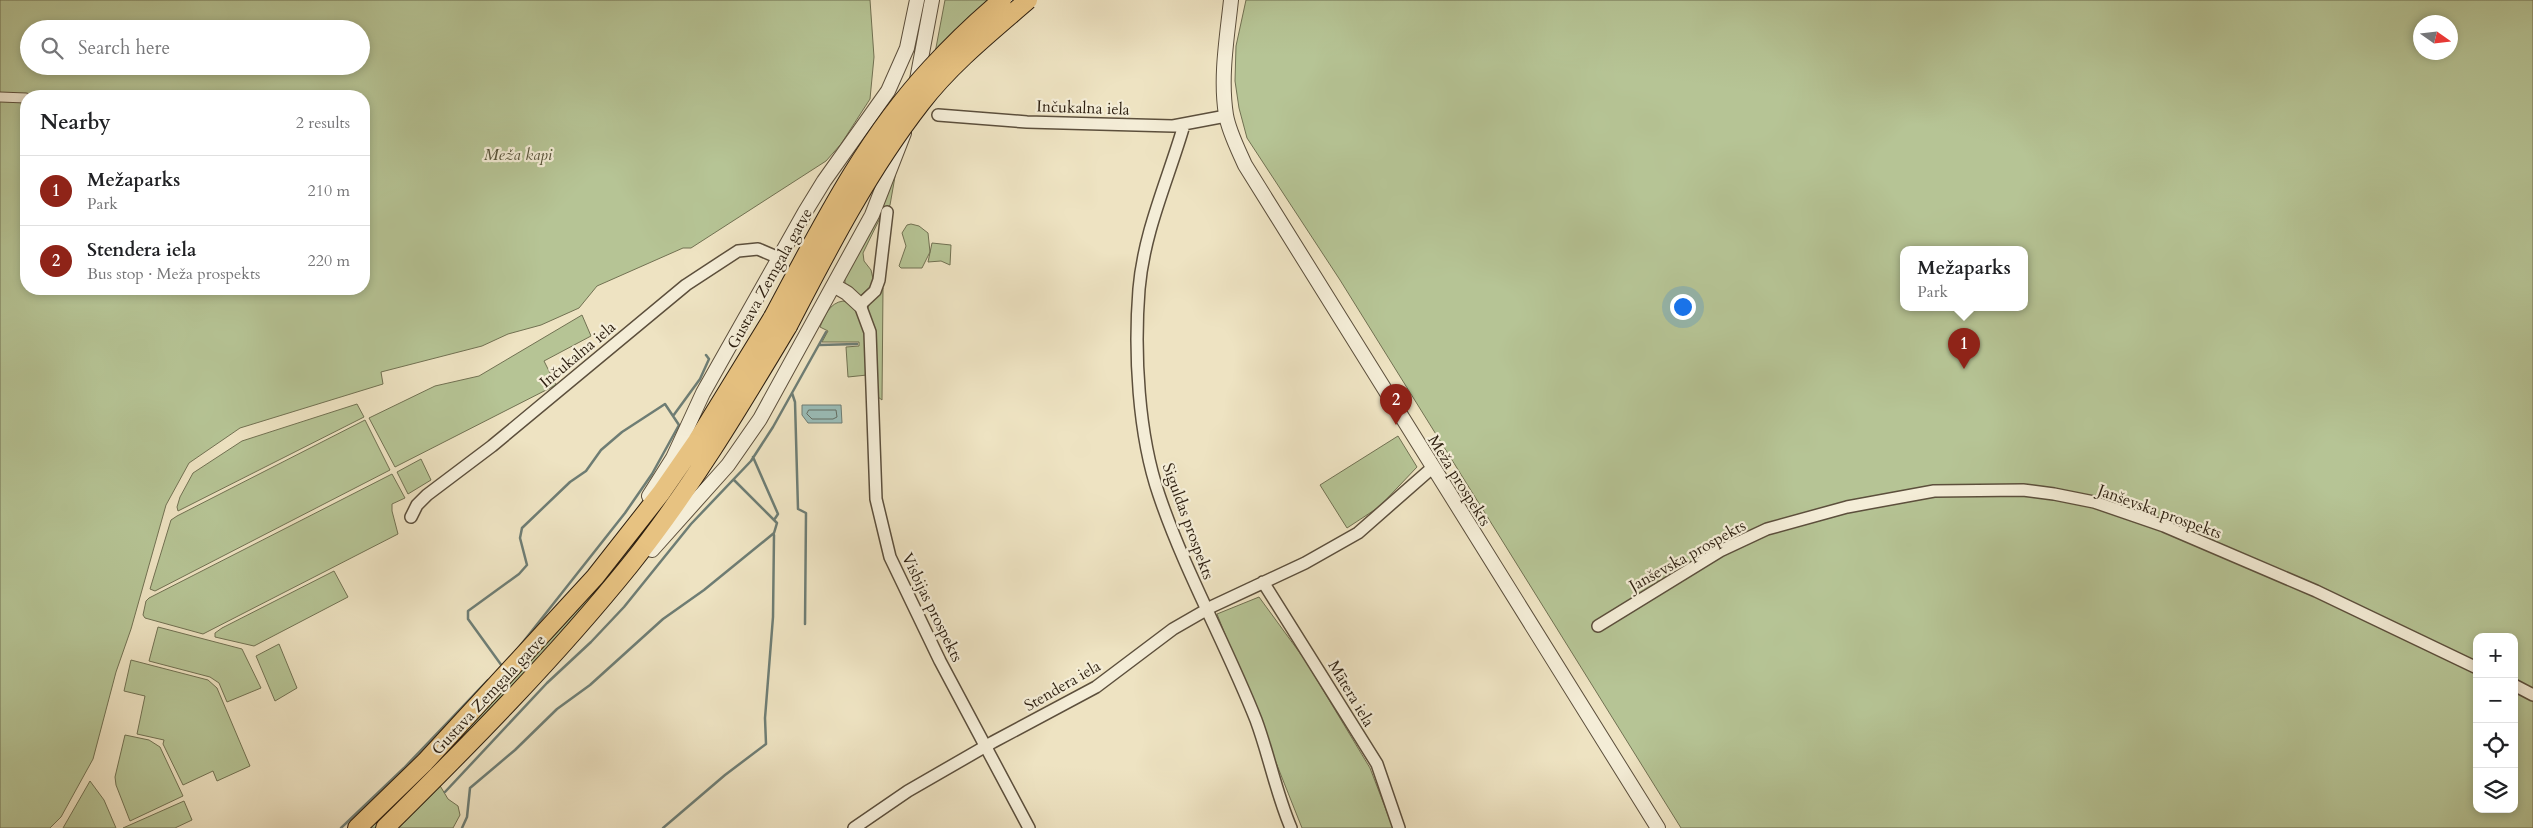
<!DOCTYPE html>
<meta charset="utf-8">
<style>
body{margin:0;font-family:Cardo,serif;background:#f6f6f6;color:#202124}
.controls{position:absolute;right:15px;bottom:15px;display:grid;overflow:hidden;border-radius:10px;box-shadow:0 2px 8px #0003}
.controls button{width:45px;height:45px;display:grid;place-items:center;padding:0;border:0;border-bottom:1px solid #e0e0e0;background:#fff;color:#202124;font:25px sans-serif}
.compass{position:absolute;left:2413px;top:15px;width:45px;height:45px;border-radius:50%;background:#fff;box-shadow:0 2px 8px #0003;rotate:104deg}
.you{position:absolute;left:1682px;top:306px;width:18px;height:18px;margin:-12px;border:4px solid #fff;border-radius:50%;background:#1a73e8;box-shadow:0 0 0 8px #1a73e833}
.badge{display:grid;place-items:center;width:32px;height:32px;border-radius:50%;background:#8f2418;color:#fff;font-size:16px;font-weight:700}
.pin{position:absolute;translate:-50% -41px;filter:drop-shadow(0 1px 2px #0008)}
.pin::after{content:'';position:absolute;top:26px;width:18px;height:15px;background:inherit;clip-path:polygon(0 0,100% 0,50% 100%)}
.popup{position:absolute;left:1900px;top:246px;width:128px;height:65px;box-sizing:border-box;display:grid;place-content:center;border-radius:10px;background:#fff;filter:drop-shadow(0 1px 4px #0005);font-size:16px;white-space:nowrap;color:#757577}
.popup b{font-size:19px;color:#202124}
.popup::after{content:'';position:absolute;left:50%;top:100%;margin-left:-10px;border:10px solid transparent;border-top-color:#fff}
.list{margin:0;padding:0;list-style:none}
h2{display:flex;justify-content:space-between;align-items:center;height:65px;margin:0;padding:0 20px;font-size:21px}
h2 small{font-size:16px;font-weight:400;color:#757577}
.list li{display:grid;grid-template-columns:32px 1fr auto;gap:15px;align-items:center;box-sizing:border-box;height:70px;padding:0 20px;border-top:1px solid #e0e0e0}
.list b{display:block;font-size:19px;white-space:nowrap}
.list p{margin:0;font-size:16px;white-space:nowrap;color:#757577}
.list em{font-size:16px;font-style:normal;color:#757577}
.icon{flex:none;width:28px;height:28px;fill:none;stroke:currentColor;stroke-width:2;stroke-linecap:round;stroke-linejoin:round}
.map{position:relative;flex:none;width:2533px;height:828px;overflow:hidden}
.search{position:absolute;background:#fff;box-shadow:0 2px 8px #0003;left:20px;top:20px;width:350px;height:55px;display:flex;align-items:center;gap:12px;box-sizing:border-box;padding:0 18px;border-radius:28px;color:#757577;font-size:19px}
.panel{position:absolute;background:#fff;box-shadow:0 2px 8px #0003;left:20px;top:90px;width:350px;height:205px;border-radius:20px}
.map>svg:first-child{display:block}
.green{fill:#b6c495;stroke:#717152;fill-rule:evenodd}
.water{fill:#9abdb8;stroke:#6e7d74}
.lines{fill:none;stroke-linecap:round;stroke-linejoin:round}
.shore{stroke:#636e64;stroke-width:1}
.stream{stroke:#6e7d74;stroke-width:2.5}
.pedestrian-casing{stroke:#5c4f3c;stroke-width:11}
.minor-casing{stroke:#5c4f3c;stroke-width:14}
.tertiary-casing{stroke:#5c4f3c;stroke-width:16}
.primary-casing{stroke:#2c1e0f;stroke-width:20}
.pedestrian{stroke:#f4edd7;stroke-width:9}
.minor{stroke:#f4edd7;stroke-width:11}
.tertiary{stroke:#f4edd7;stroke-width:14}
.primary{stroke:#e7c281;stroke-width:18}
.primary-bridge-casing{stroke:#2c1e0f;stroke-width:20;stroke-linecap:butt}
.primary-bridge{stroke:#e7c281;stroke-width:18}
.labels{text-anchor:middle;stroke-width:4.5;stroke-linejoin:round;paint-order:stroke}
.street-label{font-size:16px;fill:#2c1e0f;stroke:#f4edd7}
.park-label{font-size:16px;font-style:italic;fill:#555037;stroke:#f4edd7}
</style>
<div class="map">
<svg width="2533" height="828" viewBox="0 0 2533 828">
<rect width="100%" height="100%" fill="#eee3c2"/>
<filter id="stains"><feTurbulence type="fractalNoise" baseFrequency=".004" numOctaves="4"/><feColorMatrix values="0 0 0 0 .2 0 0 0 0 .09 0 0 0 0 .02 0 0 0 .5 -.17"/></filter>
<radialGradient id="worn" r=".72"><stop offset=".6" stop-color="#630" stop-opacity="0"/><stop offset="1" stop-color="#630" stop-opacity=".3"/></radialGradient>
<!-- green -->
<path class="green" d="M0,0H870L874,57L870,99L841,144L826,161L691,248H683L597,286L579,308L541,325L508,334L482,346L381,372L383,384L240,428L189,463L166,505L131,629L116,672L93,759L61,817L50,828H0ZM29,29H361V66H29ZM26,96H364V289H26Z
M945,0H989L935,53Z
M1246,0H2533V828H1681L1340,280L1247,138L1239,108L1235,81L1236,46ZM2420,22H2450V52H2420ZM1904,250H2024V308H1904ZM2477,637H2514V809H2477Z
M896,171L890,205L881,216L863,253L864,261L871,270L874,283L860,296L845,284V279Z
M911,224L919,226L928,233L930,252L922,268H901L899,266L906,246L902,233L907,225Z
M932,243L951,245L950,265L941,261L928,262Z
M881,286L883,288L882,400L878,397L867,311L870,302Z
M843,301C871,307 866,353 867,375L848,377L846,347L859,346V342H822L828,331L820,327C825,316 829,303 843,301Z
M582,315L591,336L544,361L556,385L395,467L369,418L435,386L479,376Z
M774,328L778,330C731,411 682,490 624,563C549,658 460,742 377,828H367L515,678L611,570Z
M357,404L364,417L178,511L177,507L180,497L193,473L242,441Z
M365,420L390,470L155,591L150,589L171,520L177,516Z
M1398,436L1417,467L1379,507L1347,528L1320,485Z
M421,459L431,480L408,494L397,472Z
M392,474L405,498L392,504V511L398,534L203,634L145,618L143,615L146,601L149,598Z
M334,571L348,597L254,646L215,637V633L222,628Z
M1259,597L1305,660L1370,768L1393,828H1302L1217,614Z
M158,627L242,649L261,688L227,702L219,683L210,677L149,661Z
M279,644L297,688L275,701L256,656Z
M131,660L208,680L217,688L250,766L217,781L213,771L183,785L163,744L164,740L137,734L145,696L124,691Z
M125,735L149,740L160,747L183,796L130,821L116,785L115,777Z
M90,781L104,800L116,828H63Z
M439,784L448,799L458,806L460,815L453,828H395Z
M184,801L192,820L175,828H123Z"/>
<!-- water -->
<path class="water" d="M802,405H841L842,423H808L802,415Z"/>
<g class="lines">
<!-- shore -->
<path class="shore" d="M809,410H836L837,417L833,419H812L807,414Z"/>
<!-- stream -->
<path class="stream" d="M819,345L857,344
M792,393L795,402L798,509L806,513L805,624
M673,416L700,379L709,359L706,355
M753,457L778,514L774,520
M502,666L468,619V611L519,574L527,565L520,538L522,528L570,482L586,471L601,450L622,432L665,404L679,425L652,474L625,513L516,651
M445,792L547,683L591,642L624,607L691,524L751,461L773,427L826,332
M341,828L404,768L488,680
M462,828L467,817L470,788L515,750L557,709L590,685L663,619L704,590L774,533L777,523L734,480
M663,828L725,775L766,744L765,718L773,617L774,535"/>
<defs>
<path id="pedestrian" d="M0,97L26,98"/>
<path id="minor" d="M938,115L1027,122L1173,126L1226,116
M1184,125C1168,180 1144,231 1139,289C1134,352 1138,434 1159,495C1185,572 1226,644 1256,720C1269,755 1276,793 1291,828
M887,212L879,280L875,291L860,305L870,332L876,499L890,557L940,661L1029,828
M411,517L417,505L427,495L492,446L686,285L738,251L758,249L779,258
M1263,582L1377,764L1399,828
M1598,626L1720,551L1767,529L1847,507L1934,491L2023,490L2054,494L2094,502L2164,526L2316,591L2477,668
M2514,685L2533,695
M854,828L908,791L993,742L1096,687L1173,629L1213,606L1305,563L1358,533L1432,468"/>
<path id="tertiary" d="M1231,0C1227,38 1220,77 1226,115C1229,132 1238,149 1245,165L1658,828
M916,85L932,0
M835,286L847,293L860,305
M649,496L673,458L703,393L805,212L824,181L888,91L907,48L917,0
M652,550L728,465L760,419L872,215L904,133"/>
<path id="primary" d="M357,828L425,762L595,577L661,493L697,441L773,317
M385,828C470,744 555,658 630,565C690,490 739,408 788,326"/>
</defs>
<!-- pedestrian casing -->
<use href="#pedestrian" class="pedestrian-casing"/>
<!-- minor casing -->
<use href="#minor" class="minor-casing"/>
<!-- tertiary casing -->
<use href="#tertiary" class="tertiary-casing"/>
<!-- primary casing -->
<use href="#primary" class="primary-casing"/>
<!-- pedestrian -->
<use href="#pedestrian" class="pedestrian"/>
<!-- minor -->
<use href="#minor" class="minor"/>
<!-- tertiary -->
<use href="#tertiary" class="tertiary"/>
<!-- primary -->
<use href="#primary" class="primary"/>
<defs>
<path id="primary-bridge" d="M773,317C819,231 864,140 931,68C953,44 977,21 1002,0
M788,326C828,249 868,171 921,103C951,64 991,32 1028,0"/>
</defs>
<!-- primary-bridge casing -->
<use href="#primary-bridge" class="primary-bridge-casing"/>
<!-- primary-bridge -->
<use href="#primary-bridge" class="primary-bridge"/>
</g>
<g class="labels">
<!-- street labels -->
<g class="street-label">
<text transform="translate(1083 107) rotate(2)" y="6">Inčukalna iela</text>
<text transform="translate(769 278) rotate(-61)" y="6">Gustava Zemgala gatve</text>
<text transform="translate(577 354) rotate(-40)" y="6">Inčukalna iela</text>
<text transform="translate(1460 480) rotate(58)" y="6">Meža prospekts</text>
<text transform="translate(2160 511) rotate(20)" y="6">Janševska prospekts</text>
<text transform="translate(1189 521) rotate(70)" y="6">Siguldas prospekts</text>
<text transform="translate(1687 555) rotate(-29)" y="6">Janševska prospekts</text>
<text transform="translate(933 607) rotate(64)" y="6">Visbijas prospekts</text>
<text transform="translate(1062 685) rotate(-30)" y="6">Stendera iela</text>
<text transform="translate(1352 693) rotate(59)" y="6">Mātera iela</text>
<text transform="translate(488 694) rotate(-47)" y="6">Gustava Zemgala gatve</text>
</g>
<!-- park labels -->
<g class="park-label">
<text x="518" y="160">Meža kapi</text>
</g>
</g>
<rect width="100%" height="100%" filter="url(#stains)"/>
<rect width="100%" height="100%" fill="url(#worn)"/>
</svg>
<div class="controls">
<button>+</button>
<button>−</button>
<button><svg class="icon" aria-label="locate" viewBox="0 0 24 24"><circle cx="12" cy="12" r="6"/><path d="M12 2v4M12 18v4M2 12h4M18 12h4"/></svg></button>
<button><svg class="icon" aria-label="layers" viewBox="0 0 24 24"><path d="M12 4l9 5-9 5-9-5zM3 14l9 5 9-5"/></svg></button>
</div>
<svg class="compass" viewBox="-18 -18 36 36"><path d="M0-13l5 13h-10z" fill="#e53935"/><path d="M0 13l5-13h-10z" fill="#757577"/></svg>
<div class="you"></div>
<div class="pin badge" style="left:1964px;top:369px">1</div>
<div class="popup"><b>Mežaparks</b>Park</div>
<div class="pin badge" style="left:1396px;top:425px">2</div>
<div class="search"><svg class="icon" aria-label="search" viewBox="0 0 24 24"><circle cx="10" cy="10" r="6"/><path d="M15 15l6 6"/></svg>Search here</div>
<section class="panel">
<h2>Nearby<small>2 results</small></h2>
<ul class="list">
<li><span class="badge">1</span><div><b>Mežaparks</b><p>Park</p></div><em>210 m</em></li>
<li><span class="badge">2</span><div><b>Stendera iela</b><p>Bus stop · Meža prospekts</p></div><em>220 m</em></li>
</ul>
</section>
</div>
